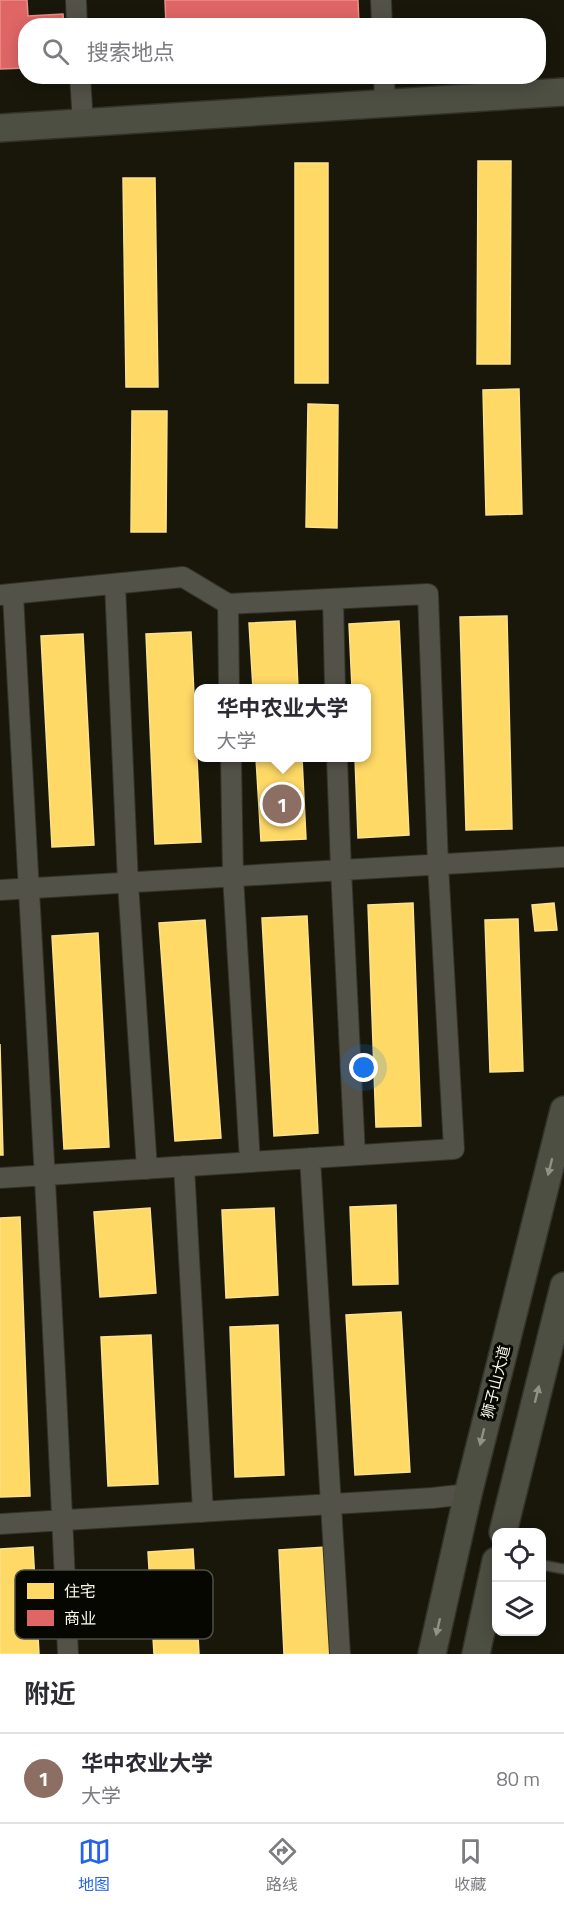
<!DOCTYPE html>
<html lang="zh">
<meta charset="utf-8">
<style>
body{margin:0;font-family:"Titillium Web","Noto Sans SC",sans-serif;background:#f2f2f3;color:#2b2b33}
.controls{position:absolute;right:18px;bottom:18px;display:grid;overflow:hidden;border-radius:12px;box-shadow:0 3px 15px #0003}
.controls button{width:54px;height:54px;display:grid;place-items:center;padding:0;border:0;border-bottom:2px solid #e1e1e2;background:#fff;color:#2b2b33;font:30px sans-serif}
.you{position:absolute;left:364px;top:1068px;width:21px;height:21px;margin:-15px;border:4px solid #fff;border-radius:50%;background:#1a73e8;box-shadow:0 0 0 9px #1a73e833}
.badge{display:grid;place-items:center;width:39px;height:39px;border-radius:50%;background:#2563eb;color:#fff;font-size:20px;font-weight:700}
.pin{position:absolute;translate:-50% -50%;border:3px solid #fff;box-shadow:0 2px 6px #0006}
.popup{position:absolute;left:194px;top:684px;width:177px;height:78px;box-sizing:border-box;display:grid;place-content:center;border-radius:12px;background:#fff;filter:drop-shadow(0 2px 4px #0005);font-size:20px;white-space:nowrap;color:#7c7c81}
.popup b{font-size:22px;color:#2b2b33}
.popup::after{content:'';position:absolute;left:50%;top:100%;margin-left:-12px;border:12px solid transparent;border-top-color:#fff}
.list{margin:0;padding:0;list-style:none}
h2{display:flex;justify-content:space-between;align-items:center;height:78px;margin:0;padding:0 24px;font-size:26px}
h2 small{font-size:20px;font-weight:400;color:#7c7c81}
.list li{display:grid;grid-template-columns:39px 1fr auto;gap:18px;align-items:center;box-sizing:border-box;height:90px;padding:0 24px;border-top:2px solid #e1e1e2}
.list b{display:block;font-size:22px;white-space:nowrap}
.list p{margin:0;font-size:20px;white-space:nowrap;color:#7c7c81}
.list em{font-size:20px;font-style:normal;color:#7c7c81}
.icon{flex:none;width:33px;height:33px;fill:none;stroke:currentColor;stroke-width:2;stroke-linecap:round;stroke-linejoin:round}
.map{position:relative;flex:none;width:564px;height:1654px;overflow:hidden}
.search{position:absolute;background:#fff;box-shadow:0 3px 15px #0003;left:18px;right:18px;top:18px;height:66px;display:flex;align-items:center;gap:15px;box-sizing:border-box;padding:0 21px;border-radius:24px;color:#7c7c81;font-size:22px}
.sheet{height:168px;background:#fff}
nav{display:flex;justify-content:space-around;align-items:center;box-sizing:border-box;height:84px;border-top:2px solid #e1e1e2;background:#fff;font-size:16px;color:#7c7c81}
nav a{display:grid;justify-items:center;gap:3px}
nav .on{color:#2563eb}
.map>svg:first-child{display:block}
.homes{fill:#ffd966;stroke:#fce28c;stroke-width:1.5}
.shops{fill:#e06666;stroke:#e6918c;stroke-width:1.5}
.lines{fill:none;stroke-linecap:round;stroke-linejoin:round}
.lane-casing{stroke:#33322a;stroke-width:12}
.street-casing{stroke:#33322a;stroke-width:22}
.secondary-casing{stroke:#33322a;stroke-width:30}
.lane{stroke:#525248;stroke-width:9}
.street{stroke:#525248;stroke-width:20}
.secondary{stroke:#4e4f43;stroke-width:27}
.oneway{fill:#919284}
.labels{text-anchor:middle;stroke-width:6;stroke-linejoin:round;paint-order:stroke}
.street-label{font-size:15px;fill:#f5f6e6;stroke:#070701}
.key{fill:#070701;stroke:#4e4f46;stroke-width:1.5}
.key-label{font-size:16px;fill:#f5f6e6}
</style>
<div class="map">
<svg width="564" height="1654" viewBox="0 0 564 1654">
<rect width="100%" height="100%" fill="#18170a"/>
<!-- homes -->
<path class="homes" d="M478,161H511L510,364H477Z
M295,163H328V383H295Z
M123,178H155L158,387H126Z
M519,389L522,514L486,515L483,390Z
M308,404L338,405L337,528L306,527Z
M132,411H167L166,532H131Z
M507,616L512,829L466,830L460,617Z
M295,621L298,688H253L249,623Z
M399,621L409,835L358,838L355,758H366V688H352L349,624Z
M191,632L201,842L155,844L146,634Z
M83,634L94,845L52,847L41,636Z
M256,758H302L306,839L261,841Z
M413,903L421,1126L376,1127L368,905Z
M554,903L557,930L535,931L532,905Z
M307,916L318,1133L274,1136L262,918Z
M518,919L523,1071L490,1072L485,920Z
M205,920L221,1138L175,1141L159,923Z
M98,933L109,1147L64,1149L52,936Z
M0,1044L3,1155H0Z
M396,1205L398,1284L353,1285L350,1207Z
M150,1208L156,1293L100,1297L94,1212Z
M274,1208L278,1295L226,1298L222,1210Z
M20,1217L30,1496L0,1497V1218Z
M401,1312L410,1472L355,1475L346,1315Z
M278,1325L284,1475L235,1477L230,1327Z
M151,1335L158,1484L108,1486L101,1337Z
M33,1547L39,1654H0V1549Z
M326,1547L331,1654H284L279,1550Z
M193,1549L199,1654H154L148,1552Z"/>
<!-- shops -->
<path class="shops" d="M0,0H27L28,16L63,14L64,26H26V68L0,69Z
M165,0H358L359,26H166Z"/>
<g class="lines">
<defs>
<path id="lane" d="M542,1565L564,1569"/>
<path id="street" d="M76,0L77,26
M381,0L382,26
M80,76L83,123
M384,76L385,103
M115,584L128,883L147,1169
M13,594C31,947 54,1300 68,1654
M0,595L183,577L228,604L428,594L438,864L454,1149L0,1178
M333,599L335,688
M228,604L229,688
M231,758L233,876L250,1162
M337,758L341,870L355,1155
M0,890L564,857
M310,1158L340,1654
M184,1166L203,1512
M0,1524L432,1498L468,1494"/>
<path id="secondary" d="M0,128L564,92
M503,1532L564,1286
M432,1654L468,1494L564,1110
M476,1654L496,1561"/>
</defs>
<!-- lane casing -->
<use href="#lane" class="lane-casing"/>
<!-- street casing -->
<use href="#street" class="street-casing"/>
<!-- secondary casing -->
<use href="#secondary" class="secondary-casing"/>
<!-- lane -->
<use href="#lane" class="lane"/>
<!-- street -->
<use href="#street" class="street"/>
<!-- secondary -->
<use href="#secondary" class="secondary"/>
</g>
<!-- one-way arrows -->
<defs><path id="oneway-solid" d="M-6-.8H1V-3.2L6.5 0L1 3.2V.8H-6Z" transform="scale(1.5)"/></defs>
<g class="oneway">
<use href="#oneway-solid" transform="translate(550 1167) rotate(104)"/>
<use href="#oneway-solid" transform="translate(537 1394) rotate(-76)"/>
<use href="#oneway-solid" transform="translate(482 1437) rotate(104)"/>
<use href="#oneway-solid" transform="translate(438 1627) rotate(103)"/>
</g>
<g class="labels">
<!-- street labels -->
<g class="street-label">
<text transform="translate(496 1382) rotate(-76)" y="5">狮子山大道</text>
</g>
</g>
<!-- legend -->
<rect x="15" y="1570" width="198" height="69" rx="9" class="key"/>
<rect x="27" y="1583" width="27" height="16" fill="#ffd966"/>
<rect x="27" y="1610" width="27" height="16" fill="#e06666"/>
<g class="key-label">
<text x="64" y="1597">住宅</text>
<text x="64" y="1624">商业</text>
</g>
</svg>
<div class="controls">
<button><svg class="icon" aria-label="locate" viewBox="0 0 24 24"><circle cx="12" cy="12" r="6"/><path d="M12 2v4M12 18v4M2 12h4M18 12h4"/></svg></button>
<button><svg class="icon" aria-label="layers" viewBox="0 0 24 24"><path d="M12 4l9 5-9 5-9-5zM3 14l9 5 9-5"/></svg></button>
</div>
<div class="you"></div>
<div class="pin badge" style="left:282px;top:804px;background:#8d6e63">1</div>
<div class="popup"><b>华中农业大学</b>大学</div>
<div class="search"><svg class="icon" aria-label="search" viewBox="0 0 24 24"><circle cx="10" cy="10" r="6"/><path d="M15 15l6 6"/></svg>搜索地点</div>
</div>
<section class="sheet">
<h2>附近<small></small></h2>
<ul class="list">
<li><span class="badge" style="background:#8d6e63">1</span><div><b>华中农业大学</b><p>大学</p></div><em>80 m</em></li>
</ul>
</section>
<nav>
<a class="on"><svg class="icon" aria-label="map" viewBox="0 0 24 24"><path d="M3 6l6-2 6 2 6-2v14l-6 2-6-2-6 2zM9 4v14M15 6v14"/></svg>地图</a>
<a><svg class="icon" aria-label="directions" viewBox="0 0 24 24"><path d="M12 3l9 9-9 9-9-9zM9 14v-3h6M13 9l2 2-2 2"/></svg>路线</a>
<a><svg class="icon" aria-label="saved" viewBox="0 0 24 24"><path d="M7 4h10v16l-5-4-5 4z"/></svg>收藏</a>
</nav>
